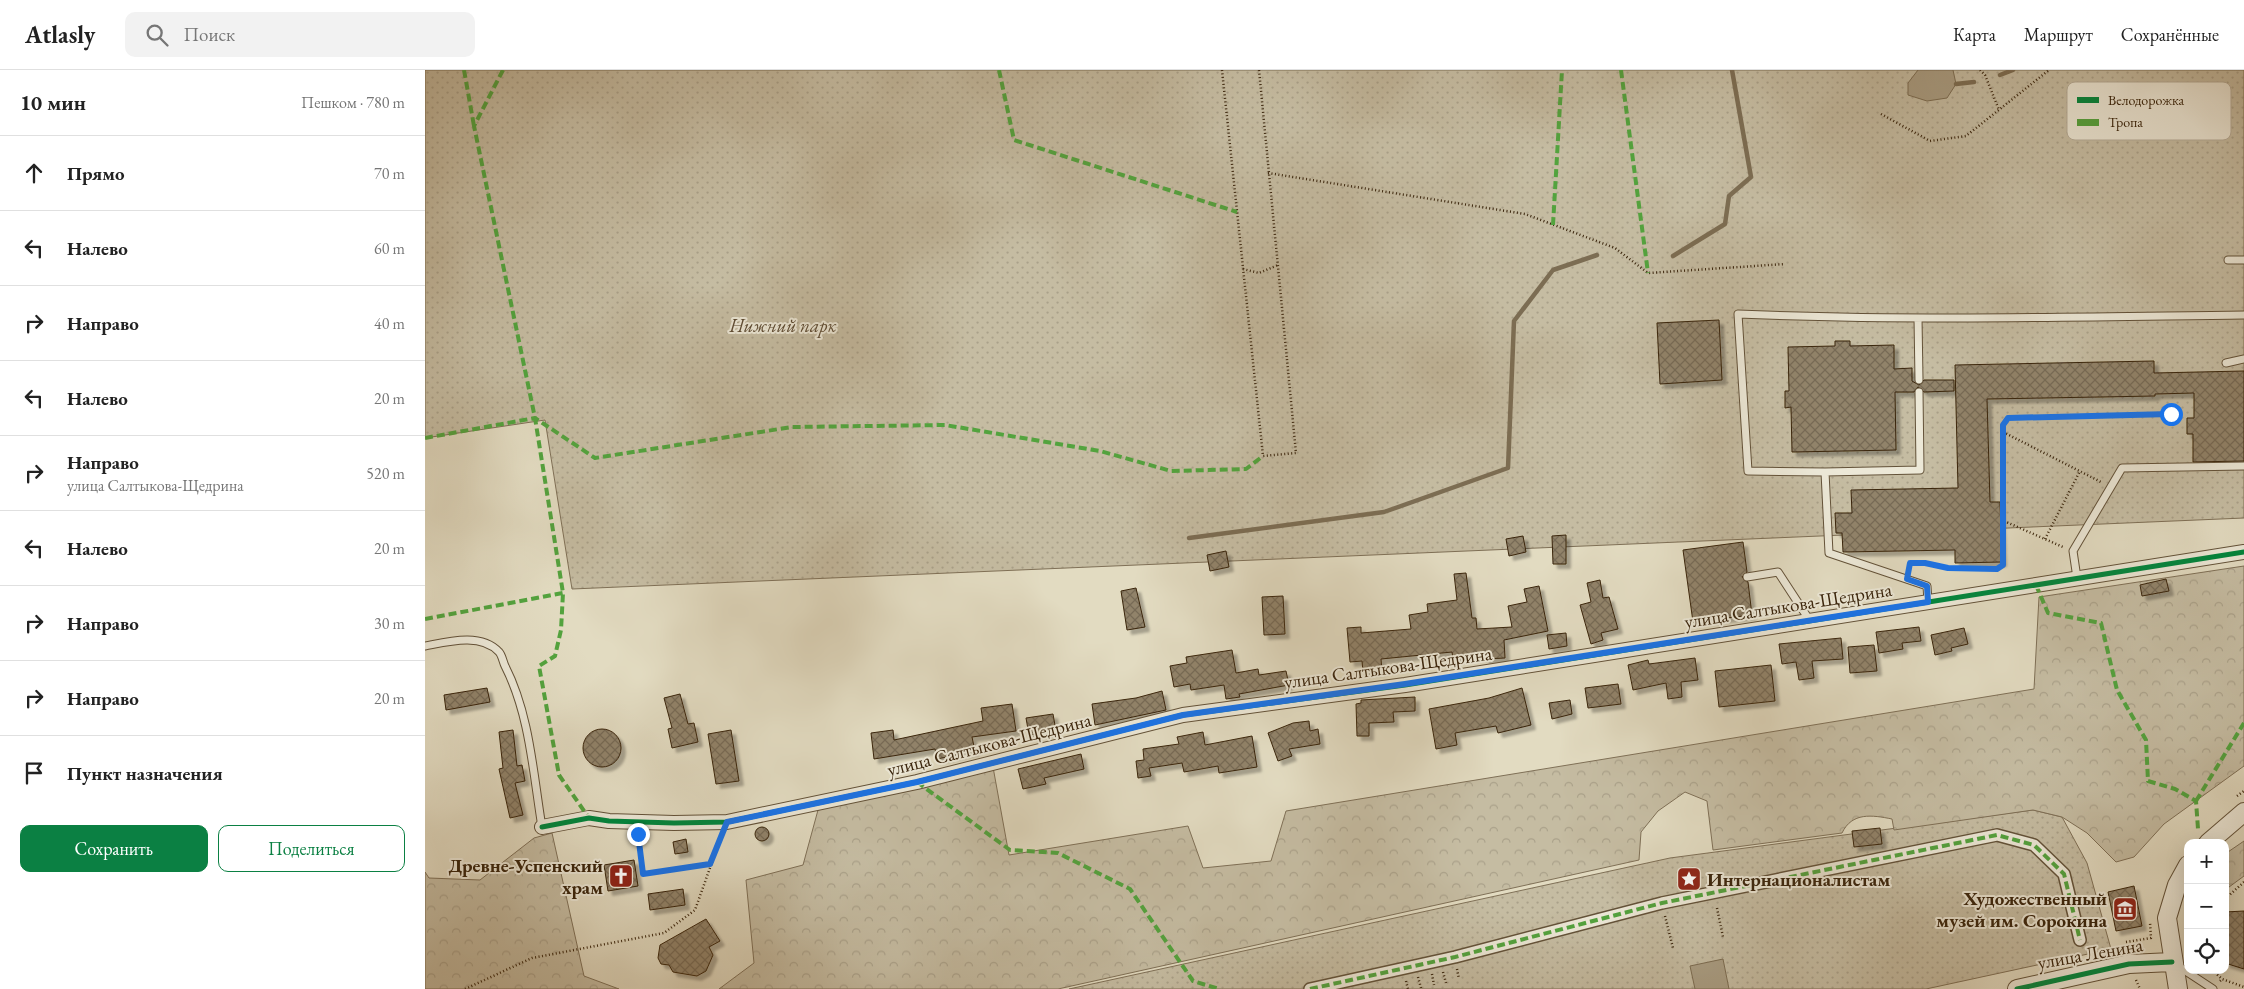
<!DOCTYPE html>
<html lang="ru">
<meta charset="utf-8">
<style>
body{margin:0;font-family:"EB Garamond",serif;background:#f2f2f2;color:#222}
.controls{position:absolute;right:15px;bottom:15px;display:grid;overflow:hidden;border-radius:10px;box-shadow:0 5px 20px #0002}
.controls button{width:45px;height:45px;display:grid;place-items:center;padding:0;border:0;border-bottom:1px solid #e0e0e0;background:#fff;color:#222;font:25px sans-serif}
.stop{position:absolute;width:15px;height:15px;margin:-11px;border:4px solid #1a73e8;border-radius:50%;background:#fff}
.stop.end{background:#1a73e8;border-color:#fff;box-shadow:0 1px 5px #0008}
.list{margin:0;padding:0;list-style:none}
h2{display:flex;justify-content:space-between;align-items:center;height:65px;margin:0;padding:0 20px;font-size:21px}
h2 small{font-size:16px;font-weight:400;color:#767676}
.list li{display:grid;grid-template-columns:32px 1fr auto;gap:15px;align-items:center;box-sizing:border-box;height:75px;padding:0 20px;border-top:1px solid #e0e0e0}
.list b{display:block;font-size:19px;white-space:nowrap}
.list p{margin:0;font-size:16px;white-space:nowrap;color:#767676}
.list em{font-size:16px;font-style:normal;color:#767676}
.actions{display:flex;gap:10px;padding:15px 20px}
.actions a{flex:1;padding:11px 0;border:1px solid #0b8043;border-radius:10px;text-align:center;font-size:18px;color:#0b8043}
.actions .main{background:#0b8043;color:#fff}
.icon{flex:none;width:28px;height:28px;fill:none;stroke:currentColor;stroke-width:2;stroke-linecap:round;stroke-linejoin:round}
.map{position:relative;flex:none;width:1819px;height:919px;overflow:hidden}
header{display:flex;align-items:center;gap:30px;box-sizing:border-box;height:70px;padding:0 25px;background:#fff;border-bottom:1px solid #e0e0e0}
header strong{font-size:24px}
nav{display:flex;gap:28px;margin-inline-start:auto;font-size:18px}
.search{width:350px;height:45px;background:#f2f2f2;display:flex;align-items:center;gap:12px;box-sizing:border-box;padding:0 18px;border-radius:10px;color:#767676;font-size:19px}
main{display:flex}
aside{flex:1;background:#fff}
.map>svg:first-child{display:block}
.green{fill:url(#green-dots);stroke:#7f7057}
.forest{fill:url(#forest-crowns);stroke:#7f7057}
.water{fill:#a99d83;stroke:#7c6d53}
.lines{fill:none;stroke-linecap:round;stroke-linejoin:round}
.stream{stroke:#7c6d53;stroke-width:4.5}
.building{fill:url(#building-cross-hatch);stroke:#39240c;filter:url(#shadow)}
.service-casing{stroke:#635239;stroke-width:9}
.pedestrian-casing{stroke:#635239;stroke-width:14}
.minor-casing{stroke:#635239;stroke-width:16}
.tertiary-casing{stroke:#635239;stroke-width:20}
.path{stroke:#39240c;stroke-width:2.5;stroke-dasharray:1 2.5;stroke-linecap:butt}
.service{stroke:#ece8d7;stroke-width:7}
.pedestrian{stroke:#ece8d7;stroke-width:11}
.minor{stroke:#ece8d7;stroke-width:14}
.tertiary{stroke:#ece8d7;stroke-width:18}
.quiet{stroke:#53a33e;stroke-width:4;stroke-dasharray:8 4;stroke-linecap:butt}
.cycleway-casing{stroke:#ece8d7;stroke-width:8}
.cycleway{stroke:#00873e;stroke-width:5}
.route{stroke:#1a73e8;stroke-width:6}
.labels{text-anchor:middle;stroke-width:4;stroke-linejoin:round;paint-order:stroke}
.park-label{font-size:19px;font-style:italic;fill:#5c4a32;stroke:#ece8d7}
.street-label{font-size:19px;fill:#39240c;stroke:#ece8d7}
.poi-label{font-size:19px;font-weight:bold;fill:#39240c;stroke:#ece8d7;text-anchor:end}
.key{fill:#ece8d7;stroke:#b6ad9a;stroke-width:1}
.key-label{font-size:14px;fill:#39240c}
</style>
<header>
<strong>Atlasly</strong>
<div class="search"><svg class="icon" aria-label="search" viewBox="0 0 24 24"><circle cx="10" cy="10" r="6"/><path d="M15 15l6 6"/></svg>Поиск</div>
<nav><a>Карта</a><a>Маршрут</a><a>Сохранённые</a></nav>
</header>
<main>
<aside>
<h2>10 мин<small>Пешком · 780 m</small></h2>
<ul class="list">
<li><svg class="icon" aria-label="ahead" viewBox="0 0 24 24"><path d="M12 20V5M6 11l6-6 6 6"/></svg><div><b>Прямо</b></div><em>70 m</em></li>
<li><svg class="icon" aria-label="left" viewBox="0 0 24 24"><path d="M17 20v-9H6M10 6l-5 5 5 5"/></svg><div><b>Налево</b></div><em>60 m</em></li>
<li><svg class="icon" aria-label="right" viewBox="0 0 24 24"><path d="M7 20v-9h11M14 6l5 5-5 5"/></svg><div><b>Направо</b></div><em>40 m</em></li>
<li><svg class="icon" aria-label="left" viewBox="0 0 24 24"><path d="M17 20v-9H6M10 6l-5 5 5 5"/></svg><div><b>Налево</b></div><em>20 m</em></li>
<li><svg class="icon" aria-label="right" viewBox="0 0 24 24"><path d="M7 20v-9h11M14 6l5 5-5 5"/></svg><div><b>Направо</b><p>улица Салтыкова-Щедрина</p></div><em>520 m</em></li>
<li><svg class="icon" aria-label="left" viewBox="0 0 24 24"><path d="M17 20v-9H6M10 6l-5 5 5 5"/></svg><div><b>Налево</b></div><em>20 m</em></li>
<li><svg class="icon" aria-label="right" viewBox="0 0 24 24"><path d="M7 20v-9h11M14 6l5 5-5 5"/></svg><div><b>Направо</b></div><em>30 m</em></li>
<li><svg class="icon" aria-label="right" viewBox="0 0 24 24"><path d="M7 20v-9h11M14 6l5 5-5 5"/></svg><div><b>Направо</b></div><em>20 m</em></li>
<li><svg class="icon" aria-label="arrive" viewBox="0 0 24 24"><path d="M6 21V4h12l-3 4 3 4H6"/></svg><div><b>Пункт назначения</b></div></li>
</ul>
<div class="actions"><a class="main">Сохранить</a><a>Поделиться</a></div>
</aside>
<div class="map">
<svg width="1819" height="919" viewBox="0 0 1819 919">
<defs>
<pattern id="green-dots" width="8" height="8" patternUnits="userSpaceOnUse" patternTransform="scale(1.25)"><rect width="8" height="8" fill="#c5bca2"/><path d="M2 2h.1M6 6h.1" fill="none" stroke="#aaa18a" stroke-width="1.8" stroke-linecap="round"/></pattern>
<pattern id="forest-crowns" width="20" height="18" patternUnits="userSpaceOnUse" patternTransform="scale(1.25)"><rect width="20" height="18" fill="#c5bca2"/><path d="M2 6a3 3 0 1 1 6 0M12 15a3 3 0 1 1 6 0" fill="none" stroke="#aaa18a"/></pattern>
<pattern id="building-cross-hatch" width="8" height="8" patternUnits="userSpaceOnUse" patternTransform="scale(1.25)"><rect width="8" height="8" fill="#91836a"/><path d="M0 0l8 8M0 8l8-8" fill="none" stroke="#776b56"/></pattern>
<filter id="shadow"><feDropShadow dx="4.5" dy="4.5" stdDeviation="1" flood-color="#0004"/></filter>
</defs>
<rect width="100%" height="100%" fill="#e2dbc1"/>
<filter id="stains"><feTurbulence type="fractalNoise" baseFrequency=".004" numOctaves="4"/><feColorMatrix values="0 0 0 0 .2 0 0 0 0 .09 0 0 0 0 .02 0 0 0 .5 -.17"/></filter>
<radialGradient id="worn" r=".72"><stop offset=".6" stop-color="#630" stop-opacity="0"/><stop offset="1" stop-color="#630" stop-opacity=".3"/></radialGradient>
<!-- green -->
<path class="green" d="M0,0H1819V448L147,519L120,350L0,368Z
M1608,740L1637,747L1662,793L1686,879L1501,919H644L1245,788Z"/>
<!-- forest -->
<path class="forest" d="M1819,496V696L1739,754L1709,787L1691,792L1662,763L1637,747L1608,740L1469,760L1467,749C1447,745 1427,742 1417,763L1288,780L1282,731L1260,722L1233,741L1216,762L1214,790L633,919H294L329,893L321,810L378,795L393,740L568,697L584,785L763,756L778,798L846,791L861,741L1609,619L1614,527Z
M127,763L159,906L194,919H0V802L4,808L55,810L109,768Z
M1819,771V806L1800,820V784Z"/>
<!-- water -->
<path class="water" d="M1493,0H1528L1531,14L1522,28L1502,31L1483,25V13Z
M1298,889L1304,919H1270L1265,896Z"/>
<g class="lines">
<!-- stream -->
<path class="stream" d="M1575,5L1588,0
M1531,14L1549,12
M1248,186L1300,154L1304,126L1326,107L1307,0
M764,468L959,442L1083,398L1089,251L1128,200L1172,185"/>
</g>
<!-- building -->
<path class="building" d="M1294,250L1297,310L1235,314L1232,253Z
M1410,271H1425V276L1469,275V299L1487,298V311L1494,315L1499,310H1529V321L1499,322L1493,317L1489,322H1470L1471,380L1367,382L1366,337L1360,338V321H1364L1363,277L1410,276Z
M1729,291V303L1819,301V391L1768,392V364H1762V348H1769V323L1730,324V326L1562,329L1565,432H1575L1577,492L1530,493V480L1418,482L1417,463H1411L1410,443H1427L1426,420L1533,418L1530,295Z
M1141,465V494H1128L1127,466Z
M1098,466L1101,482L1084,486L1081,469Z
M1318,472L1322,502L1317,507L1323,512L1327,545L1268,552L1258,480Z
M801,481L804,497L785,501L782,485Z
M1041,503L1047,548H1051L1052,559L1087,557L1083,536L1102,532L1099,519L1114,516L1123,561L1079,570L1080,588L1059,589V586L1028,589L1027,582L956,589L957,601L938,602L937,591L925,592L922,558L936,557V563L986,559L984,545L1003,542L1002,534L1032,530L1029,504Z
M1741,509L1744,521L1717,526L1715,515Z
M1175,510L1178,528L1184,527L1193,559L1176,563L1178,570L1166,574L1155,535L1166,532L1162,513Z
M711,518L720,557L702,560L696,521Z
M858,526L860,564L839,565L837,527Z
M1494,557L1496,571L1477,573L1478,579L1454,583L1451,562Z
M1539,558L1543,574L1526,578L1527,581L1510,585L1506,565Z
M1141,563L1142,576L1124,579L1122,565Z
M1416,568L1418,589L1387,591L1389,608L1374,610L1371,592L1357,594L1354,574Z
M1449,575L1452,601L1425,603L1423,577Z
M807,580L811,603L833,599L834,605L861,601L864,615L814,624L815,627L801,629L799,615L766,620L765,614L749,617L745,596L762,593L761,587Z
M1270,588L1273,610L1256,612L1257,627L1243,629L1241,613L1208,620L1203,595L1223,590L1224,594Z
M1346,595L1350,631L1294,637L1290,601Z
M1193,614L1196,634L1163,638L1160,618Z
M62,618L65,632L21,640L19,625Z
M1097,618L1106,655L1073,663L1071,656L1030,663L1032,675L1011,679L1004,639L1064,628Z
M737,621L741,640L670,655L667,634L711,628Z
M255,624L263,654L269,653L273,672L247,678L243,659L247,658L239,628Z
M990,627V641L968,642L969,652L944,653V666H932L931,634L936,633V630Z
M1145,630L1147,644L1127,649L1124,633Z
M587,634L591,661L547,667L550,681L512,689L510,679L449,689L446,663L468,660L469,670L558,651L556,638Z
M628,644L631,661L604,665L601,648Z
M884,651L885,661L893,659L895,674L864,679L867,686L853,691L843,663L868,653Z
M158 678a19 19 0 1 1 38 0a19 19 0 1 1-38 0Z
M88,660L92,696L97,695L100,711L90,713L98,745L85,748L74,699L78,698L74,662Z
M306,660L314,711L291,714L283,664Z
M778,662L780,675L827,666L832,697L794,703L793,696L759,702L757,693L724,698L726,706L713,708L711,691L719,690L718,679L754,674L752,667Z
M656,684L659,699L619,708L621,714L598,719L593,699Z
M330 764a7 7 0 1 1 14 0a7 7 0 1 1-14 0Z
M1455,758L1457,774L1429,777L1427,761Z
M261,769L263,782L250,784L248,772Z
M209,790L213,816L183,821L179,795Z
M1709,816L1717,856L1691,861L1683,822Z
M258,819L260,835L225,840L223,824Z
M1819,841V899L1800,893L1803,879L1800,878V842Z
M281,849L295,871L284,877L288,885L281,901L272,906L248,902L244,895L236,894L233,888L235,875Z"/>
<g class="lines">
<defs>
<path id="service" d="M1803,190H1819
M1493,248L1494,310
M1801,293L1819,289
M1400,402L1495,400L1494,322
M1322,507L1353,502L1385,551
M1652,508L1648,481L1697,398L1819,396
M1503,532L1502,516L1404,483L1400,402L1323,401L1313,244C1482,251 1650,247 1819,245
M0,576C21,572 56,562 74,582C77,585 78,592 80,596C105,645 108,703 117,757
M1753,896L1788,919"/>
<path id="pedestrian" d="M885,919L1030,887L1237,833L1572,765L1609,775L1639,804L1655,870"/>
<path id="minor" d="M117,757L164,748L184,751L249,753L302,752L492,712L758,645L980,615L1819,482"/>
<path id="tertiary" d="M1783,773L1819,742
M1592,919L1704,894L1747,892
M1753,919L1742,848L1752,815L1763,795"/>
</defs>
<!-- service casing -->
<use href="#service" class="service-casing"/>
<!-- pedestrian casing -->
<use href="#pedestrian" class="pedestrian-casing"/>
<!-- minor casing -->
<use href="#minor" class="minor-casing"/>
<!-- tertiary casing -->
<use href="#tertiary" class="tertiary-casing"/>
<!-- path -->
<path class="path" d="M797,0L838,386L871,383L834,0
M1555,0L1560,5L1574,40
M1456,44L1505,71L1541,66L1624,0
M843,103L1100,144L1190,178L1223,203L1360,194
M818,199L834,203L853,195
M1578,362L1676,412
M1579,451L1638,477
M1620,469L1655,401
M1484,499L1485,493H1500L1523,499H1572L1578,495L1577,355L1583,348L1746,345
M1812,726L1819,721
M213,766L219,803L284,795
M1800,829L1819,812
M1292,838L1298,867
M1240,846L1248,878
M1701,872L1726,868L1725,852
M1032,899L1034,909
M1787,900L1797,909
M1018,902L1021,913
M1007,904L1009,915
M993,907L996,918
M1711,910L1715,919
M981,911L983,919
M1795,911L1797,909L1819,917
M40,919L107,888L239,863L270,840L296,767"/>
<!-- service -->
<use href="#service" class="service"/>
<!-- pedestrian -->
<use href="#pedestrian" class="pedestrian"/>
<!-- minor -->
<use href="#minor" class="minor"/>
<!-- tertiary -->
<use href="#tertiary" class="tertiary"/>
<!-- quiet -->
<path class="quiet" d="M39,0L49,56
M78,0L49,56L110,348L138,523L136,560L130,586L114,596L134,705L164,748
M574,0L589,70L812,142
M1196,0L1223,203
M1128,155L1137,0
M0,368L110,348L170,388L367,357L520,355L675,381L746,401L821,399L838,386
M1611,515L1623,543L1676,553L1692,620L1721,670L1723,711L1750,719L1771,731L1773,759
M0,549L138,523
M492,712L585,780L633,783L705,819L768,911L794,919
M1771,731L1819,653
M885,919L1030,887L1237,833L1572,765L1609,775L1639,804L1655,870"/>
<defs>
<path id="cycleway" d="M117,757L164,748L184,751L249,753L302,752L492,712L758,645L980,615L1819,482
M1592,919L1704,894L1747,892"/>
</defs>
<!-- cycleway casing -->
<use href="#cycleway" class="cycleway-casing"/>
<!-- cycleway -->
<use href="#cycleway" class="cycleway"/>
</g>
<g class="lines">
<!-- route -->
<path class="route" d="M213,764L218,804L285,794L302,752L492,712L758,645L980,614L1503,532L1502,516L1482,509L1485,493H1500L1523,498L1572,499L1578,495V355L1583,348L1746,344"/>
</g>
<!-- icons -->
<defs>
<symbol id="church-square" viewBox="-11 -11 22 22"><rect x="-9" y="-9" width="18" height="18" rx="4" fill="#8f2418" stroke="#ece8d7"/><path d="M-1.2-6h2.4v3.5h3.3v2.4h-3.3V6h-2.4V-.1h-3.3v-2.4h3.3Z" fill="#fff"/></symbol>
<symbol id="sight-square" viewBox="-11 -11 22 22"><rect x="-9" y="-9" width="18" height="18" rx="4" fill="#8f2418" stroke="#ece8d7"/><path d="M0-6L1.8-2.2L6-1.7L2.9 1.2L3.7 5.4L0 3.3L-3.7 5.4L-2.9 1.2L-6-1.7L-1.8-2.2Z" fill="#fff"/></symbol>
<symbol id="museum-square" viewBox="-11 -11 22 22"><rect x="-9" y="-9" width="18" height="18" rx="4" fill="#8f2418" stroke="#ece8d7"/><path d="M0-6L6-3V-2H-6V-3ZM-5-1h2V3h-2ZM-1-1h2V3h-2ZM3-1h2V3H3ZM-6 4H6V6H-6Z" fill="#fff"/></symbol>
</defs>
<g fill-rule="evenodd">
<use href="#church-square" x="182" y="792" width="28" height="28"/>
<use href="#sight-square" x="1250" y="795" width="28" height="28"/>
<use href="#museum-square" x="1686" y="825" width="28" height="28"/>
</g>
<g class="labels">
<!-- park labels -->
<g class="park-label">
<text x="358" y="262">Нижний парк</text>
</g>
<!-- street labels -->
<g class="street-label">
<text transform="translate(1363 535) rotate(-9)" y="7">улица Салтыкова-Щедрина</text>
<text transform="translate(963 597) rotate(-8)" y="7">улица Салтыкова-Щедрина</text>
<text transform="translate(564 674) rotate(-14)" y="7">улица Салтыкова-Щедрина</text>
<text transform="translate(1665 883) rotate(-10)" y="7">улица Ленина</text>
</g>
<!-- poi labels -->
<g class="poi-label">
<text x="178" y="802">Древне-Успенский<tspan x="178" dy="22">храм</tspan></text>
<text x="1282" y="816" text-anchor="start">Интернационалистам</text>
<text x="1682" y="835">Художественный<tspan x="1682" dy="22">музей им. Сорокина</tspan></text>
</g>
</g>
<!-- legend -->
<rect x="1642" y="12" width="164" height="58" rx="8" class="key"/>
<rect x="1652" y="27" width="22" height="6" fill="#00873e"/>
<rect x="1652" y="49" width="22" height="7" fill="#53a33e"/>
<g class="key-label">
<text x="1683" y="35">Велодорожка</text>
<text x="1683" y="57">Тропа</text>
</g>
<rect width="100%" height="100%" filter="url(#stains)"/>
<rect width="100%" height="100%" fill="url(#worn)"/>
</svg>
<div class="controls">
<button>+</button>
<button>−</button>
<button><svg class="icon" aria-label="locate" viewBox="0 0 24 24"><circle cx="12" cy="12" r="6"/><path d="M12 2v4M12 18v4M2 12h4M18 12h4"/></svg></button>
</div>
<div class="stop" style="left:1746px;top:344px"></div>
<div class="stop end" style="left:213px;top:764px"></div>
</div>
</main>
